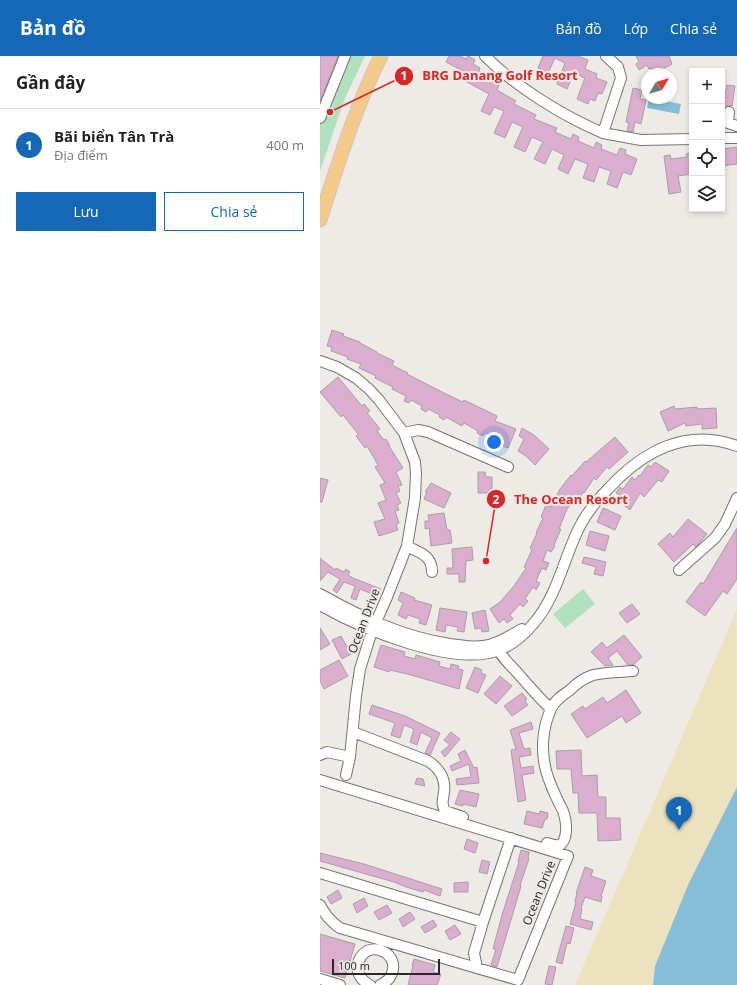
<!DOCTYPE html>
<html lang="vi">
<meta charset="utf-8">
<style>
body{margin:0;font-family:"Open Sans",sans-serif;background:#f6f6f6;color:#222}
.controls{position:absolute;right:12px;top:12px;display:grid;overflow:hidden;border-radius:0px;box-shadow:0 2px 6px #0003}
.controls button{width:36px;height:36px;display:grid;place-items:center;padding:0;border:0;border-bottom:1px solid #e0e0e0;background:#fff;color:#222;font:20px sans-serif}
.compass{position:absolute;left:321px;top:12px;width:36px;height:36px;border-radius:50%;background:#fff;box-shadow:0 2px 6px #0003;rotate:52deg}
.scale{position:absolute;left:12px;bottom:10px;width:108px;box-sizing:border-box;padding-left:4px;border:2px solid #292826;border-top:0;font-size:11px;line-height:14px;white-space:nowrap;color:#292826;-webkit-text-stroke:3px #eeebe7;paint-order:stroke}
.you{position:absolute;left:174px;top:386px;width:14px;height:14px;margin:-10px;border:3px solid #fff;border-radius:50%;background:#1a73e8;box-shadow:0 0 0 6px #1a73e833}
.badge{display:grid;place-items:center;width:26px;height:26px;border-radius:50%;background:#1568b6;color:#fff;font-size:13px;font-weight:700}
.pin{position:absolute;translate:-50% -33px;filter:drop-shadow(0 1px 2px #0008)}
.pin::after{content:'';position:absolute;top:21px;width:14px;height:12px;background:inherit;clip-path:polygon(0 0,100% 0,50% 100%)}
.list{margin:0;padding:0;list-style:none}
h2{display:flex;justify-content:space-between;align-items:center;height:52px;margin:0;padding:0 16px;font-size:17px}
h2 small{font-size:13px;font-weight:400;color:#767676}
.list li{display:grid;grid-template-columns:26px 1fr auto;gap:12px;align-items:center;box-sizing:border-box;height:72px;padding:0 16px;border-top:1px solid #e0e0e0}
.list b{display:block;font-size:15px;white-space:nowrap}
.list p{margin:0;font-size:13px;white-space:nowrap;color:#767676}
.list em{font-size:13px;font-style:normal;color:#767676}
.actions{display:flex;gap:8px;padding:12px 16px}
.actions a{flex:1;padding:9px 0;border:1px solid #1568b6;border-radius:0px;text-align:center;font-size:14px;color:#1568b6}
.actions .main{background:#1568b6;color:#fff}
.icon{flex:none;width:22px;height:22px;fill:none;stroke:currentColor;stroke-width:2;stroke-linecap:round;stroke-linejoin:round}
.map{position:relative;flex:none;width:417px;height:929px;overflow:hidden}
header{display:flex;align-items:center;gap:24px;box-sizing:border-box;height:56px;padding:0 20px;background:#1568b6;color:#fff}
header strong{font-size:19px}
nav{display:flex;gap:22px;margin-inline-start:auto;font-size:14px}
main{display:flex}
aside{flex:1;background:#fff}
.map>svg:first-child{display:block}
.green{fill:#b1e0bf}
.sand{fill:#ece2bd}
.water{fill:#85bed6}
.building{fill:#dbadce;stroke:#a5a0a3}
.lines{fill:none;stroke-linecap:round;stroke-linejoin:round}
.minor-casing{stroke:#777470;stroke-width:12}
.major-casing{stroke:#c7c7c7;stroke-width:15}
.minor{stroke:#fff;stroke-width:10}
.major{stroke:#f4ca8b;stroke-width:13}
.labels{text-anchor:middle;stroke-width:4;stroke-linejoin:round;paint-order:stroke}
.street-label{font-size:12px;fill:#292826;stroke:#eeebe7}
.leader{fill:none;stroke:#d62828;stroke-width:1.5}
.callout-dot{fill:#d62828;stroke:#eeebe7;stroke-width:1.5}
.mark-label{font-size:12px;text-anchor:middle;font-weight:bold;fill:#fff}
.callout-label{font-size:13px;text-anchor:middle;font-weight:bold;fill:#d62828;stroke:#eeebe7;stroke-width:4;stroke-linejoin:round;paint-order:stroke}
</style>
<header>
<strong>Bản đồ</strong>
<nav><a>Bản đồ</a><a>Lớp</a><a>Chia sẻ</a></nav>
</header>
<main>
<aside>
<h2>Gần đây<small></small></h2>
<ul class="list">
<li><span class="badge">1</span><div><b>Bãi biển Tân Trà</b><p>Địa điểm</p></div><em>400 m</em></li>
</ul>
<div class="actions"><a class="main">Lưu</a><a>Chia sẻ</a></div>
</aside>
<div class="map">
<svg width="417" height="929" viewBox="0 0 417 929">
<rect width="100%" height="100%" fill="#eeebe7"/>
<!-- green -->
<path class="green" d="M0,0H45L25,42L0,115Z
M263,533L275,548L245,572L233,558Z"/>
<!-- sand -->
<path class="sand" d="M417,553V731L368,829L335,910L333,929H255Z"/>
<!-- water -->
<path class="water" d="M329,42L361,48L359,58L327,52Z
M417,731V929H333L335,910L368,829Z"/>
<!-- building -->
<path class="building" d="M0,0H18L0,45Z
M129,0H140L146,3L148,0L155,4L153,8L160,12L159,15L174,23L173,26L179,29L177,34L196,45L194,48L216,59L214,63L237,72L235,76L251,83L253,78L259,81L258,85L274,92L276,86L282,89L281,93L297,99L300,92L306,94L305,98L317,103L311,119L303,116L297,132L287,128L291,115L279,111L274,126L263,122L268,108L255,103L248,118L238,113L244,99L232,93L225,108L214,103L223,86L212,81L205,96L194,91L203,71L192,66L185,82L174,77L184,55L174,51L170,59L161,55L169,38L145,25L149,18L126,6Z
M223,0H258L268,4L265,13L277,18L276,22L287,26L282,38L278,37L275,45L270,43L268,48L257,43L265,22L254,17L247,33L237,28L245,7L235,2L228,17L218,12Z
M316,0H349L352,8L343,13L345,16L340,18H334L331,12L329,13L327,9L319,14L316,8L319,6Z
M407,29L415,30L412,50H402V42L404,43Z
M313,32L322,34L320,43L326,44L321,68L315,66L313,76L307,75L309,67L306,66Z
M417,91V108L402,110V93Z
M372,97V118L358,120L361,136L349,138L344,100L350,99L351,103L367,101L366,98Z
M12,274L24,278L23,280L40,286V287L57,296V297L74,305L72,309L88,317L87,318L126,338L143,346L144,344L177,360L175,365L196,373L188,392L180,389L181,385L176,383L177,382L165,377L163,380L157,377L158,375L144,367L142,370L126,361L124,364L119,361L120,359L108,353L106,356L101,353L102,350L91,344L89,347L84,345L86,340L72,333L73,331L55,322L56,320L39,312L41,308L27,303L28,301L11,295L12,291L7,290Z
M18,321L42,350L44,348L50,355L47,357L60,373L57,375L64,384L66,383L70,390H69L83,412L76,416L82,429L78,430L80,435L76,437L81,447L77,449L79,454L75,455L79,467L76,469L78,474L59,480L54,466L65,463L58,447L66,444L60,429L65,427L55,411L58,409L47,390L45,392L36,380L38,378L23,359L21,361L0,336Z
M354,350L355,353L377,351V353L396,352L397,372L382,373V368L366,370L365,367L348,375L340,356Z
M202,372L214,379L229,393L215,409L206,400L198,395L204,383L199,380Z
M295,381L308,396L289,413L287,411L276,424L274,422L264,437L263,436L255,450L251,448L247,453L239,473H241L234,489L235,490L231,496L227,494L223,505L229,507L226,514L222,512L216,525L220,527L216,534L213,531L205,543L208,545L203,551L200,548L190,559L193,563L187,567L184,563L179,567L170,553L180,546L194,530L206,512L204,511L212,494L210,492L217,477H216L223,462L221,461L226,449L231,451L240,433L251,419L252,420L265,405L266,406Z
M335,406L349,415L342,426L338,424L324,441L320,437L310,454L297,444L300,439L296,437L300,431L303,433L312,421L315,424L319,419L320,420L328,409L331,411Z
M158,416H165L166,421H172V437H158Z
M0,422L8,424L2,446H0Z
M111,427L131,437L124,452L104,443L107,436H105Z
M283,452L301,460L295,474L277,466Z
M124,457L127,474H130L132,487L111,490L109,472L105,473V465H109L108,459Z
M368,463L387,478L376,491L373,488L354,506L338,488L350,477L353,481Z
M417,472V523L407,538L403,535L385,560L366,546L381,526L383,528Z
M270,475L289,480L285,495L266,489Z
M152,491L153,504L146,505L145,526H139V518H127V512H133L132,493Z
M264,501L286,506L283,520L274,518L276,511L262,507Z
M0,502L15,514L16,512L24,516L26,513L30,516L28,519L33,522L61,533L52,553L46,550L52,538L40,533L36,544L31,542L35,530L24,526L17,537L13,534L20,523L8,516L0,525Z
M81,536L95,542L94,544L112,549L106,569L99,567L100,563L88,559L86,563L78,559L83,547L78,544Z
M312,548L320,558L307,567L299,557Z
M120,552L147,556L144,576L137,575L138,571L126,569L125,576L116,574Z
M165,554L169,575L162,576L161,572L155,573L152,557Z
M0,572L10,588L0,594Z
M304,579L322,601L313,609H308L297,595L288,602L293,609L285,610L271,596L282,586L287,592Z
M21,580L31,598L22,603L12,584Z
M61,589L85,596L84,600L95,603L96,599L120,606L119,610L130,613L131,608L139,610L138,613L143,614L139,633L91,619L70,614L69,616L54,611Z
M19,604L28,620L4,633L0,625V614Z
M155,611L162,614L161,617L166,619L158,637L146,632Z
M180,620L192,630L176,648L164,638Z
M306,634L321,657L306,667L302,660L267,682L251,658L263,650L265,653L283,641L287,647Z
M202,637L207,643L205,645L208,649L192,660L184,650Z
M52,649L85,660L120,677L110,699L105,697L112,682L101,676L97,689L90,686L94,673L84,669L80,682L71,679L75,667L49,658Z
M211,666L213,673L199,677L204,693L210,692L211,699L199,701L201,712L213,710L214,717L202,719L206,744L198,746L191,694L196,693L190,674Z
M131,676L140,683L125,701L121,696L130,689L124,684Z
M145,694L154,712L157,711L159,727L137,729L136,723L151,721L149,708L132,715L130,710L141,705L138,698Z
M261,694L262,720L277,719L278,741H286V762H300L301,784L278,785L277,757H259L258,737H253L251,713H237L236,695Z
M97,722L103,723L105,730L95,728Z
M140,734L159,738L156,751L143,748V750L135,748Z
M207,755L219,758L220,755L228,757L227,763H225L222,772L204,768Z
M147,783L158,787L155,797L144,793Z
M201,794L209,796L208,803H209L200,829L201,830L177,911L171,909L176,893H173L182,859L199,806H198Z
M0,797L44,808L122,833L120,840L104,834L103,836L86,831L74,826L0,805Z
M162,804L170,806L167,818L159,816Z
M265,811L273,814L271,820L286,825L281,840H282L281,846L265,841L261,852L262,853L260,863L273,866L271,874L250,868L256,846H255L257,837H256Z
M148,826V836H134V827Z
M18,834L22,842L11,848L7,841Z
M44,842L48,850L37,857L33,848Z
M67,849L72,857L59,864L54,856Z
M90,856L95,863L83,871L79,863Z
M113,864L117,870L105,877L101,871Z
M135,869L141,878L130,884L125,875Z
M246,870L254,872L250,888L247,887L242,908L236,906Z
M0,878L35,888L25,922L0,915Z
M94,903L115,909L113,916L121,918L117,929H88L93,910H92Z
M229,910L236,911L232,929L225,928Z"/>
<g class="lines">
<defs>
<path id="minor" d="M165,0C196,31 243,60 283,77
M286,0L298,11L301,22L283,77L321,84L372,83
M409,56L408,67L417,70
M0,62L25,0
M402,82H417
M0,305L17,311L36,322L49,333L59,344L84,377L95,406L96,417L95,442L87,490L67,541L52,575L40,613L36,640L30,701L26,719
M84,377L98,374L108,376L188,411
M87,490C100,497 112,499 112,516
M359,514L395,482L405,468L417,442
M0,538C41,561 83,581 130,588C141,589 153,592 163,590C178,588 189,580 202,573
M0,549C40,572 134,612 179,594C192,589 205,578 214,567C237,540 243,505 258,474C266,457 275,446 288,433C322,396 366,371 417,390
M176,589C180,601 193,611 201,621C211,632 220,643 231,653
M33,676L108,705C119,712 126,723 124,736C123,744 121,747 125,755L143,761
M0,699L7,696L30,701
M0,724L248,800L198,924L20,872C11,866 5,859 0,849
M227,787L239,790C248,784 247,768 244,758C243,754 240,749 238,745C233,734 227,722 225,710C221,692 223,670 231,653C234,645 243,639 250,634C256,628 264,622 273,619C286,616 300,616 313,615
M0,817L163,866
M157,912L154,897L163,866L191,782
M0,923L20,929
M50,929C23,915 45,882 66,897C71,901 74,907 73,913C72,921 67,926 60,929"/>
<path id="major" d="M0,164C18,108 35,52 61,0"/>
</defs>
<!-- minor casing -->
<use href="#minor" class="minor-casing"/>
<!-- major casing -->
<use href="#major" class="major-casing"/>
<!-- minor -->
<use href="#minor" class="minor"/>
<!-- major -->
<use href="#major" class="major"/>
</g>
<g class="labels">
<!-- street labels -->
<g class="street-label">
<text transform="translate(44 565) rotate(-69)" y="4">Ocean Drive</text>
<text transform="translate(219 837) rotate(-68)" y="4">Ocean Drive</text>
</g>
</g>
<!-- callouts -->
<path class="leader" d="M10 56L84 20M166 505L176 443"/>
<g class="callout-dot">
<circle cx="10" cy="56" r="4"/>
<circle cx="166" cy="505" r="4"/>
<circle cx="84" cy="20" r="10"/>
<circle cx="176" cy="443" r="10"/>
</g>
<g class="mark-label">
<text x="84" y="24">1</text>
<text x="176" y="448">2</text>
</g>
<g class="callout-label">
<text x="180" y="24">BRG Danang Golf Resort</text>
<text x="251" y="448">The Ocean Resort</text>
</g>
</svg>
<div class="controls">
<button>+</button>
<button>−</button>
<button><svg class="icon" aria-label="locate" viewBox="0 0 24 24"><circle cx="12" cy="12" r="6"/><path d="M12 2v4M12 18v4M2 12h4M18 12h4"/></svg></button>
<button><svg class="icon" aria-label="layers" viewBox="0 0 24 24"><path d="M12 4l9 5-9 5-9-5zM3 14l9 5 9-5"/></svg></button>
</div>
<svg class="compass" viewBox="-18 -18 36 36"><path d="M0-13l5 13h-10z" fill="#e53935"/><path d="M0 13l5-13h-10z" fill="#767676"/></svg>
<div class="scale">100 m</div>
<div class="you"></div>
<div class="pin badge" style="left:359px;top:774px">1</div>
</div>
</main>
